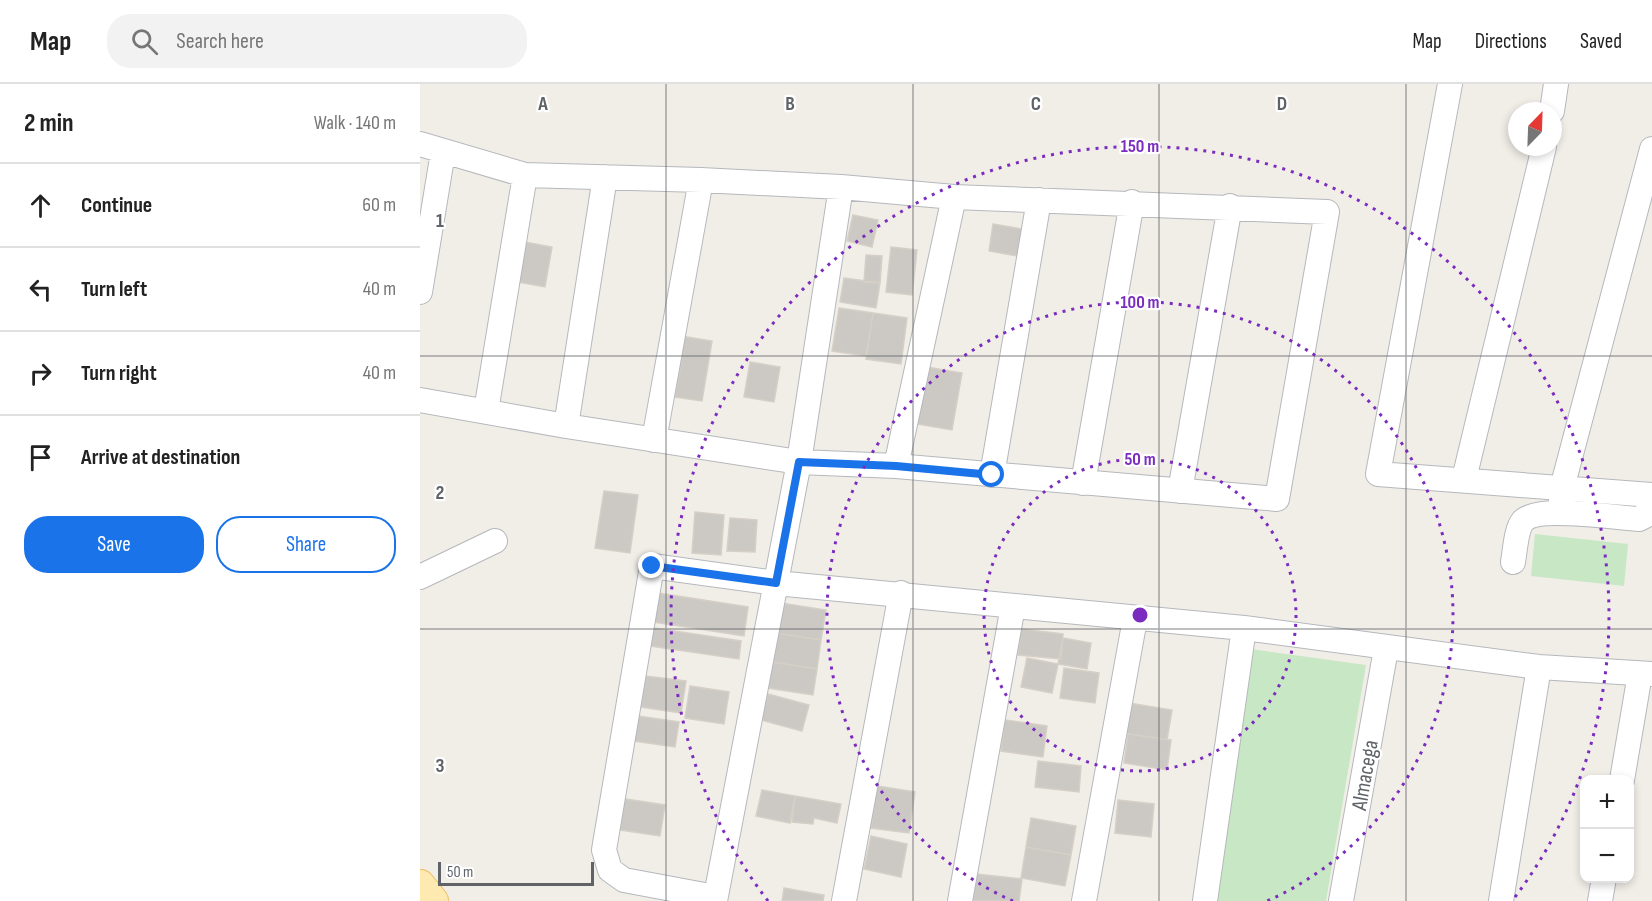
<!DOCTYPE html>
<meta charset="utf-8">
<style>
body{margin:0;font-family:"Sofia Sans Condensed",sans-serif;background:#f2f2f2;color:#222}
.controls{position:absolute;right:18px;bottom:18px;display:grid;overflow:hidden;border-radius:12px;box-shadow:0 3px 9px #0003}
.controls button{width:54px;height:54px;display:grid;place-items:center;padding:0;border:0;border-bottom:2px solid #e0e0e0;background:#fff;color:#222;font:30px sans-serif}
.compass{position:absolute;left:1088px;top:18px;width:54px;height:54px;border-radius:50%;background:#fff;box-shadow:0 3px 9px #0003;rotate:23deg}
.scale{position:absolute;left:18px;bottom:15px;width:156px;box-sizing:border-box;padding-left:6px;border:3px solid #5f6368;border-top:0;font-size:16px;line-height:21px;white-space:nowrap;color:#5f6368;-webkit-text-stroke:4px #fff;paint-order:stroke}
.stop{position:absolute;width:18px;height:18px;margin:-14px;border:4px solid #1a73e8;border-radius:50%;background:#fff}
.stop.end{background:#1a73e8;border-color:#fff;box-shadow:0 2px 6px #0008}
.list{margin:0;padding:0;list-style:none}
h2{display:flex;justify-content:space-between;align-items:center;height:78px;margin:0;padding:0 24px;font-size:26px}
h2 small{font-size:20px;font-weight:400;color:#767676}
.list li{display:grid;grid-template-columns:39px 1fr auto;gap:18px;align-items:center;box-sizing:border-box;height:84px;padding:0 24px;border-top:2px solid #e0e0e0}
.list b{display:block;font-size:22px;white-space:nowrap}
.list em{font-size:20px;font-style:normal;color:#767676}
.actions{display:flex;gap:12px;padding:18px 24px}
.actions a{flex:1;padding:14px 0;border:2px solid #1a73e8;border-radius:24px;text-align:center;font-size:21px;color:#1a73e8}
.actions .main{background:#1a73e8;color:#fff}
.icon{flex:none;width:33px;height:33px;fill:none;stroke:currentColor;stroke-width:2;stroke-linecap:round;stroke-linejoin:round}
.map{position:relative;flex:none;width:1232px;height:817px;overflow:hidden}
header{display:flex;align-items:center;gap:36px;box-sizing:border-box;height:84px;padding:0 30px;background:#fff;border-bottom:2px solid #e0e0e0}
header strong{font-size:28px}
nav{display:flex;gap:33px;margin-inline-start:auto;font-size:21px}
.search{width:420px;height:54px;background:#f2f2f2;display:flex;align-items:center;gap:15px;box-sizing:border-box;padding:0 21px;border-radius:24px;color:#767676;font-size:22px}
main{display:flex}
aside{flex:1;background:#fff}
.map>svg:first-child{display:block}
.green{fill:#c8e7c5}
.building{fill:#ccc9c5;stroke:#d5cfc6;stroke-width:1.5}
.lines{fill:none;stroke-linecap:round;stroke-linejoin:round}
.minor-casing{stroke:#b5b8bc;stroke-width:26}
.major-casing{stroke:#efbc62;stroke-width:32}
.minor{stroke:#fff;stroke-width:24}
.major{stroke:#feeab0;stroke-width:30}
.route{stroke:#1a73e8;stroke-width:8}
.grid{fill:none;stroke:#5f6368;stroke-width:1.5;stroke-opacity:0.55}
.ring{fill:none;stroke:#7b2cbf;stroke-width:3;stroke-dasharray:3 6}
.labels{text-anchor:middle;stroke-width:4.5;stroke-linejoin:round;paint-order:stroke}
.street-label{font-size:22px;fill:#5f6368;stroke:#fff}
.grid-label{font-size:20px;text-anchor:middle;font-weight:bold;fill:#5f6368;stroke:#fff;stroke-width:4.5;stroke-linejoin:round;paint-order:stroke}
.centre{fill:#7b2cbf;stroke:#fff;stroke-width:3}
.ring-label{font-size:18px;text-anchor:middle;font-weight:bold;fill:#7b2cbf;stroke:#fff;stroke-width:4.5;stroke-linejoin:round;paint-order:stroke}
</style>
<header>
<strong>Map</strong>
<div class="search"><svg class="icon" aria-label="search" viewBox="0 0 24 24"><circle cx="10" cy="10" r="6"/><path d="M15 15l6 6"/></svg>Search here</div>
<nav><a>Map</a><a>Directions</a><a>Saved</a></nav>
</header>
<main>
<aside>
<h2>2 min<small>Walk · 140 m</small></h2>
<ul class="list">
<li><svg class="icon" aria-label="ahead" viewBox="0 0 24 24"><path d="M12 20V5M6 11l6-6 6 6"/></svg><div><b>Continue</b></div><em>60 m</em></li>
<li><svg class="icon" aria-label="left" viewBox="0 0 24 24"><path d="M17 20v-9H6M10 6l-5 5 5 5"/></svg><div><b>Turn left</b></div><em>40 m</em></li>
<li><svg class="icon" aria-label="right" viewBox="0 0 24 24"><path d="M7 20v-9h11M14 6l5 5-5 5"/></svg><div><b>Turn right</b></div><em>40 m</em></li>
<li><svg class="icon" aria-label="arrive" viewBox="0 0 24 24"><path d="M6 21V4h12l-3 4 3 4H6"/></svg><div><b>Arrive at destination</b></div></li>
</ul>
<div class="actions"><a class="main">Save</a><a>Share</a></div>
</aside>
<div class="map">
<svg width="1232" height="817" viewBox="0 0 1232 817">
<rect width="100%" height="100%" fill="#f1eee8"/>
<!-- green -->
<path class="green" d="M1115,450L1208,460L1204,502L1111,492Z
M831,565L946,581L906,817H797Z"/>
<!-- building -->
<path class="building" d="M433,131L458,136L452,163L427,157Z
M573,140L602,145L597,172L569,167Z
M99,157L132,163L125,203L92,197Z
M471,163L497,166L492,211L466,208Z
M446,171L462,172L460,199L444,198Z
M424,194L460,199L456,224L420,218Z
M419,224L453,229L446,272L412,267Z
M453,229L487,234L481,280L446,275Z
M261,252L292,257L282,317L255,313L262,274L256,272Z
M330,278L360,283L354,318L324,313Z
M507,283L542,289L532,346L497,340Z
M184,407L218,411L210,469L175,464Z
M275,428L304,431L301,471L272,469Z
M310,434L337,436L335,468L307,467Z
M238,509L328,523L324,552L234,538Z
M361,519L406,526L401,556L356,549Z
M227,543L321,557L319,575L224,561Z
M601,545L643,550L641,575L598,571Z
M356,549L401,556L397,585L352,578Z
M643,554L671,559L667,585L638,580Z
M607,574L638,580L632,609L601,603Z
M352,578L397,585L393,611L348,604Z
M644,584L679,589L675,619L640,614Z
M225,592L266,597L261,629L221,623Z
M270,602L309,608L304,640L265,634Z
M348,610L389,621L382,647L341,636Z
M709,619L752,626L747,656L704,649Z
M211,631L259,638L255,663L207,656Z
M585,636L627,642L623,673L581,667Z
M708,650L751,656L747,686L704,679Z
M618,677L661,682L659,708L615,703Z
M457,702L495,708L489,749L451,744Z
M342,706L375,712L370,739L336,732Z
M375,712L421,720L417,739L394,734L393,740L372,738Z
M199,714L245,721L240,752L194,745Z
M698,716L734,720L731,753L695,749Z
M611,734L656,742L651,771L606,763Z
M451,752L487,760L481,793L444,785Z
M606,763L651,771L645,802L601,794Z
M556,790L602,795L599,817H553Z
M364,804L404,811L403,817H362Z"/>
<g class="lines">
<defs>
<path id="minor" d="M1030,0L958,390L1232,411
M1132,27L1136,0
M0,60L105,91L281,96L421,103L534,113L907,128L857,415L476,382L379,378L146,342L0,316
M0,208L23,68
M66,327L105,91
M146,342L185,93
M234,356L281,96
M476,382L534,113
M572,391L619,116
M1044,395L1124,63
M663,399L712,118
M760,407L810,122
M1140,429L1142,404L1232,65
M1093,478C1095,467 1096,445 1103,437C1118,421 1197,434 1219,435L1225,432L1232,417
M0,493L75,457
M1202,696L1220,590
M295,813L204,796L190,786L184,766L232,482L356,499L824,544L1119,583L1232,590
M295,817L379,378L421,103
M424,817L481,509
M540,817L593,522
M664,817L715,535
M785,817L824,544
M921,817L966,565
M1081,817L1119,583
M1180,817L1184,794"/>
<path id="major" d="M0,801L13,817"/>
</defs>
<!-- minor casing -->
<use href="#minor" class="minor-casing"/>
<!-- major casing -->
<use href="#major" class="major-casing"/>
<!-- minor -->
<use href="#minor" class="minor"/>
<!-- major -->
<use href="#major" class="major"/>
</g>
<g class="lines">
<!-- route -->
<path class="route" d="M232,482L356,499L379,378L476,382L572,391"/>
</g>
<!-- grid -->
<path class="grid" d="M246,0V817M493,0V817M739,0V817M986,0V817M0,272H1232M0,545H1232"/>
<!-- distance rings -->
<g class="ring">
<circle cx="720" cy="531" r="156"/>
<path d="M593 817A313 313 0 1 1 847 817"/>
<path d="M348 817A469 469 0 1 1 1092 817"/>
</g>
<g class="labels">
<!-- street labels -->
<g class="street-label">
<text transform="translate(944 691) rotate(-80)" y="8">Almacega</text>
</g>
</g>
<g class="grid-label">
<text x="123" y="26">A</text>
<text x="370" y="26">B</text>
<text x="616" y="26">C</text>
<text x="862" y="26">D</text>
<text x="20" y="143">1</text>
<text x="20" y="415">2</text>
<text x="20" y="688">3</text>
</g>
<circle cx="720" cy="531" r="9" class="centre"/>
<g class="ring-label">
<text x="720" y="68">150 m</text>
<text x="720" y="224">100 m</text>
<text x="720" y="381">50 m</text>
</g>
</svg>
<div class="controls">
<button>+</button>
<button>−</button>
</div>
<svg class="compass" viewBox="-18 -18 36 36"><path d="M0-13l5 13h-10z" fill="#e53935"/><path d="M0 13l5-13h-10z" fill="#767676"/></svg>
<div class="scale">50 m</div>
<div class="stop" style="left:572px;top:391px"></div>
<div class="stop end" style="left:232px;top:482px"></div>
</div>
</main>
